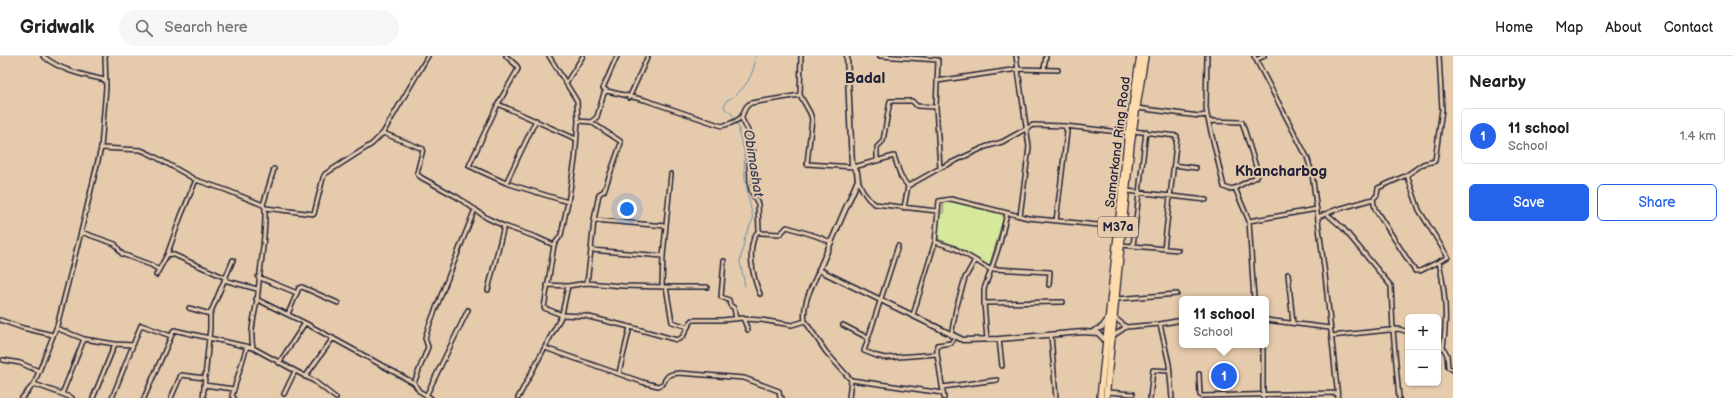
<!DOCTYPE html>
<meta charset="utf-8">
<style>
body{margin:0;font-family:"Balsamiq Sans",sans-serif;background:#f6f6f6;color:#222}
.controls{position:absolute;right:12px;bottom:12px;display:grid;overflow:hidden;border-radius:6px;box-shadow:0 1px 3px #0004}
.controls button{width:36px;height:36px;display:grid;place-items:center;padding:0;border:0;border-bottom:1px solid #e0e0e0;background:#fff;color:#222;font:20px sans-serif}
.you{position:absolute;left:627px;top:153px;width:14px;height:14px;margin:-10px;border:3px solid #fff;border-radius:50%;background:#1a73e8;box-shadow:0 0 0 6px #1a73e833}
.badge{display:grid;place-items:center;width:26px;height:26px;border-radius:50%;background:#2563eb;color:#fff;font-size:13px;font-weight:700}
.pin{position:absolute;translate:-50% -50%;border:2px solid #fff;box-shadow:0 1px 4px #0006}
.popup{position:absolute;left:1179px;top:240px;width:90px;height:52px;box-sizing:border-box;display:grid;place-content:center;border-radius:6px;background:#fff;filter:drop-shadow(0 1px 3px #0005);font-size:13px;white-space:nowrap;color:#767676}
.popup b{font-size:15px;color:#222}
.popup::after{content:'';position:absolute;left:50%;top:100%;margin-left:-8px;border:8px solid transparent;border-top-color:#fff}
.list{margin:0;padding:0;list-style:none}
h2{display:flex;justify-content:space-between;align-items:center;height:52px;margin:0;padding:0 16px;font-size:17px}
h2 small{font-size:13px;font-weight:400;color:#767676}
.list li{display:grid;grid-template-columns:26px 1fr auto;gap:12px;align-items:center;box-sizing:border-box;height:56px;margin:0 8px 8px;padding:0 8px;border:1px solid #e0e0e0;border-radius:6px}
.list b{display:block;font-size:15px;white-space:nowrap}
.list p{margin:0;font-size:13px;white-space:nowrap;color:#767676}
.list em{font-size:13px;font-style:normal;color:#767676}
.actions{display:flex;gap:8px;padding:12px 16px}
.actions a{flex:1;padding:9px 0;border:1px solid #2563eb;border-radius:6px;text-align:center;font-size:14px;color:#2563eb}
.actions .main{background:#2563eb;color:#fff}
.icon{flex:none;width:22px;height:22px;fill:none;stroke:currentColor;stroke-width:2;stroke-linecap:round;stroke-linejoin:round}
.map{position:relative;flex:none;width:1453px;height:342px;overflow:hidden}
header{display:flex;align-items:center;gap:24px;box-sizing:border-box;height:56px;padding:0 20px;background:#fff;border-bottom:1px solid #e0e0e0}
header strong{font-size:19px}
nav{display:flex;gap:22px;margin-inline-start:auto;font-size:14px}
.search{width:280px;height:36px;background:#f6f6f6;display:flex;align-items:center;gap:10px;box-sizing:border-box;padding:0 14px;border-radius:22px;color:#767676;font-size:15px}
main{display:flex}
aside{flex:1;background:#fff}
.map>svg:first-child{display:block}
.green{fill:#d5e89c;stroke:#7c856c}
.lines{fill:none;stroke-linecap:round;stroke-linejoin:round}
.stream{stroke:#6792ac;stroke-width:1}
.street-casing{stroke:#22223b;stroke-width:6}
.secondary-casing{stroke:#22223b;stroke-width:7}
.highway-casing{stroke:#22223b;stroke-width:8}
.street{stroke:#e5cbac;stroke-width:3}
.secondary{stroke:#e5cbac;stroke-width:4}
.highway{stroke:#fddbac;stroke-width:5.5}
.labels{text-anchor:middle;stroke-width:4;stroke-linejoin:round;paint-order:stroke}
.shield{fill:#e5cbac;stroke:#5c555d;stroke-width:1}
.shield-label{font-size:12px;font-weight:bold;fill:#22223b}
.street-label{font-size:13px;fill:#22223b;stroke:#e5cbac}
.water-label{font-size:14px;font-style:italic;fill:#333e57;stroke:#e5cbac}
.quarter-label{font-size:15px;font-weight:bold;fill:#22223b;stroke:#e5cbac}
</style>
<header>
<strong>Gridwalk</strong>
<div class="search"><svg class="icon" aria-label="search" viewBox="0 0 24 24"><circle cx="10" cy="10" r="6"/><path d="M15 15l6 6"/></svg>Search here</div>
<nav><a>Home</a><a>Map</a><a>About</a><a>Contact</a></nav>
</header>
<main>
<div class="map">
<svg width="1453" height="342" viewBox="0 0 1453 342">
<rect width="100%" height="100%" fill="#e5cbac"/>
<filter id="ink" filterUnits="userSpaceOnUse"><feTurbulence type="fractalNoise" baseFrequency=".025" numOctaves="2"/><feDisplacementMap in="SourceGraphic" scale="8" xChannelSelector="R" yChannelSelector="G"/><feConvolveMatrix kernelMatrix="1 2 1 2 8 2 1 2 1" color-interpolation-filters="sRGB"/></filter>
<g filter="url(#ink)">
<!-- green -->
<path class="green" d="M950,142L1005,158L989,211L954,189L938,183L939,157H943L944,143Z"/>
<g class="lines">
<!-- stream -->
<path class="stream" d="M735,63L731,57L724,52L726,45C744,36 754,20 756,0
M736,66L739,72V79L744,94L745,123L753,163L745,181L740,206L745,230"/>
<defs>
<path id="street" d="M43,0C61,15 84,19 105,24
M549,0L577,45L578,65L575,104L568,146L561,179L554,189L544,252L562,259L585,260L630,271L619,317
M801,0L800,39L810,57L812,63L807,108L854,111L894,100L901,121L908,130
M880,0L938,4L936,51L940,112
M1016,0L1029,91L1020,160
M1207,0L1206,51L1207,59
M1254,0L1307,101L1312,117L1325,219L1338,342
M1256,4L1264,0
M1044,13L1046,0
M937,25L1018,13L1058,14
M566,27L583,0
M607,35L603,32L617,0
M629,42L648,0
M498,48L518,13L517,10L506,0
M1137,52L1199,60L1207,59L1224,131L1229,133L1235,132L1249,165L1317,153
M741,61L748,75L750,128L751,134L758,148L759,174L761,177L780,178L787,171L816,180L831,186
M578,65L591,66L597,61L604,37L607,35L645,44L722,70C728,68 738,66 742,60C745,55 744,50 751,47L800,39
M1209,65L1242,66L1258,117L1256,121L1235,132
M1133,75L1177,80L1164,193
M383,77L423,93L417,117L418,119L422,122L457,141L487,162L504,170L536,181L554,189
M101,92L141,94L152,99L196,124L226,134L263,149L265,152L314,158L323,122L325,118L372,88L383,77L428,0
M877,105V91L883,85L890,45H912L917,50L936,51
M1174,109L1196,112
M858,124C861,132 867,144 875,148L937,155
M506,127L536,64
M908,130L940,112L985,91L1002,86L1033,69L1065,70L1128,77
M1127,135L1206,144
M1373,143L1375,153L1415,215H1420L1448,201L1419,154L1407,119
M568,146L506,127L469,110L498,48L576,83
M263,149L274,113
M904,152L908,130
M1327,158L1343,172L1391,230L1393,274L1399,342
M1318,161L1335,154L1373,143L1377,139L1378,132L1407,119L1423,108L1435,105L1442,53L1439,0
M594,164L666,170
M1056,165L1067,76L1065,70
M1249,165L1254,243
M759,174C745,189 753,222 760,238
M81,176L115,188L122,198L151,209L159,214
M935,186L954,192L975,204
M1121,189L1178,194
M898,190L864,295L877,300L885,302L937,298V289L951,287L955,281
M1133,190L1146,75
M591,194L594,164L599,138L604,135L621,87L620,85L591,66
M167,199L181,160L196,124
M724,205L721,241L729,244L730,249L734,252L736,263
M1288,218L1293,267
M156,219L167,199L172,198L226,222
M258,221L297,237
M224,224L257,233
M587,227L591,194L663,200
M547,229L568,230L587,227L623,230L666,231
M662,230L663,200L671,118
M488,234L504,170
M256,243L305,267L414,327L419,335L431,342
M1116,243L1177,238
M984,247L1063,246
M189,252L210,258
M288,258L299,232L302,231L338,247
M562,258L568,230
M913,259L935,186L939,145L951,143L1028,162L1118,171
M1114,261L1126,271
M745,263L761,264L792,269L805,265L826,296L851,324L849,342
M0,264L23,272L53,279
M1266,264L1330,272
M805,265C802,247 812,231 819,214
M1160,268L1169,308L1172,342
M843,269L868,282
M630,271L677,284C687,281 685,270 693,264H722L743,262L748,274
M688,271L672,266L666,231H707
M56,272L84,283L115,288
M1051,279L1056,342
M951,280L956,253L965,222L975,204L991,214L1000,187L1007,157
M1113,280L1126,271L1160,268L1182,264
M1331,280L1399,273L1408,276
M999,283L1002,310
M987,284L984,247V233L991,214L993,213L1050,216L1049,229
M133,289L141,269L171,280
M1438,290L1443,291C1448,263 1445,234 1439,206
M1443,291L1447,299L1448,311L1453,314
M253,292C249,273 256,256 258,237C260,209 266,181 265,152
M545,292L642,326L658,330L663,328C667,319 669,318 679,317L744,322L779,335L780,342H782
M937,298L944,342
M3,304L20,307L39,315
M279,307L305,267
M1199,318L1200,339L1202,340L1337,337
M305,321L333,282
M851,324L943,337
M414,327L428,291L425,282L429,270L475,153
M34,328L62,338L84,283
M204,329L234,333L247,290
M942,331L997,324
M1107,336L1133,338
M62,338L72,342
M284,338L295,315
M426,340L468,254
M22,342L34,328L57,270L81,176L101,92L106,31L105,0
M93,342L115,288L133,289L112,342
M144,342L174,274L253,292L314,325L336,342
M171,342L181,319L204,322
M203,342L210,272V258L233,204
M234,342L232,340L234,333
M518,342L562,259
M1150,342L1153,314L1170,315
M1263,342V289"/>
<path id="secondary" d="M847,0L852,108L857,116L858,124L819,214L963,284L999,283L1083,276L1098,277L1106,285
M1094,275L1102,271L1108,263"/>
<path id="highway" d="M1100,342L1128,77L1140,0
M1106,342L1131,88L1145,0"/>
</defs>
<!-- street casing -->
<use href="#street" class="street-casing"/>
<!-- secondary casing -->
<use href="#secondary" class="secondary-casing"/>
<!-- highway casing -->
<use href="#highway" class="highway-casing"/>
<!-- street -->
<use href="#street" class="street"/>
<!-- secondary -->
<use href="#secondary" class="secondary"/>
<!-- highway -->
<use href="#highway" class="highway"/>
</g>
</g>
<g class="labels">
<!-- shield labels -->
<rect class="shield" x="1098" y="161" width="40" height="20" rx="3"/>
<g class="shield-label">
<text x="1118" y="175">M37a</text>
</g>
<!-- street labels -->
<g class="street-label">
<text transform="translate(1117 86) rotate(-83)" y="5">Samarkand Ring Road</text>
</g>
<!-- water labels -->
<g class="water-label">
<text transform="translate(754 107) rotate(81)" y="5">Obimashat</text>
</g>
<!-- quarter labels -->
<g class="quarter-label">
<text x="865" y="27">Badal</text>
<text x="1281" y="120">Khancharbog</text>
</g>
</g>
</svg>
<div class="controls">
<button>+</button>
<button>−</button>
</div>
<div class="you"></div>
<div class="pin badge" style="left:1224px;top:320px">1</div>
<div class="popup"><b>11 school</b>School</div>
</div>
<aside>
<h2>Nearby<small></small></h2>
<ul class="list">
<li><span class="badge">1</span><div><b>11 school</b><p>School</p></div><em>1.4 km</em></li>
</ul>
<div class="actions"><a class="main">Save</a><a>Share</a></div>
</aside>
</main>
